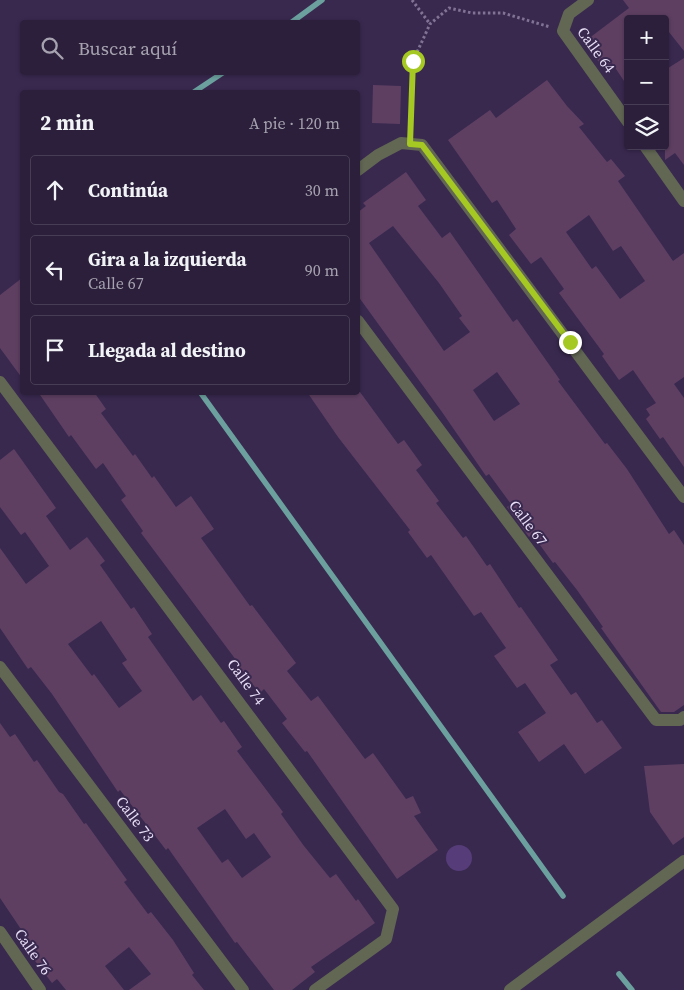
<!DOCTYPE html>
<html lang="es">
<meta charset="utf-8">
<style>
body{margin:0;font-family:"Source Serif 4",serif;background:#372c46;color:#f1f3f6}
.controls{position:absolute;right:15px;top:15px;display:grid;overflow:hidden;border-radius:5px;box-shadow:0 1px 4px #0004}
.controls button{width:45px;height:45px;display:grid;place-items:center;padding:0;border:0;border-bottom:1px solid #473d55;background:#2b1f3b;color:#f1f3f6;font:25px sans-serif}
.stop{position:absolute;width:15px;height:15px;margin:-11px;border:4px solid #a5c823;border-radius:50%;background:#fff}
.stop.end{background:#a5c823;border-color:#fff;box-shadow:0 1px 5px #0008}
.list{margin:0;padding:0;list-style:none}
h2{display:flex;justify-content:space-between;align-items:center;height:65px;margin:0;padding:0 20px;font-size:21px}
h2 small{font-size:16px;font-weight:400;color:#a6a2af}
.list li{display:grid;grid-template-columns:32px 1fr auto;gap:15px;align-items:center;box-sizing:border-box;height:70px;margin:0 10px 10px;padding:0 10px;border:1px solid #473d55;border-radius:5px}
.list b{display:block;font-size:19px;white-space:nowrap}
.list p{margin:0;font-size:16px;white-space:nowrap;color:#a6a2af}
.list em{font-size:16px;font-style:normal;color:#a6a2af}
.icon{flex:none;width:28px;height:28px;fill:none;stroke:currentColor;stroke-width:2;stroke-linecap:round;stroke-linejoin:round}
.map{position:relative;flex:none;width:684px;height:990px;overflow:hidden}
.search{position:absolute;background:#2b1f3b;box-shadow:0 1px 4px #0004;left:20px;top:20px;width:340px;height:55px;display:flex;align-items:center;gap:12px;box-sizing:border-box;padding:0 18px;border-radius:5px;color:#a6a2af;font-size:19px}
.panel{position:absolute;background:#2b1f3b;box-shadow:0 1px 4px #0004;left:20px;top:90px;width:340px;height:305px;border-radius:5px}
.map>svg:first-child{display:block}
.green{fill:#563c79}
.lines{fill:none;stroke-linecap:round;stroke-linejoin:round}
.stream{stroke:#6ba09f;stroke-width:5.5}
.building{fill:#5e3f62;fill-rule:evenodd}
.path{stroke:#807393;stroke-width:3;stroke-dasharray:2.5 2.5;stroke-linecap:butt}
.minor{stroke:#616753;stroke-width:12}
.tertiary{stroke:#616753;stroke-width:12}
.route{stroke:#a5c823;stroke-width:6}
.labels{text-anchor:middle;stroke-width:4;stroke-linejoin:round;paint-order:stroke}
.street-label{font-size:15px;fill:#e8dff7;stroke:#39294f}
</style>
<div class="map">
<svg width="684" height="990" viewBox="0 0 684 990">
<rect width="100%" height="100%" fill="#39294f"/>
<!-- green -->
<path class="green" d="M446 858a13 13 0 1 1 26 0a13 13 0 1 1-26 0Z"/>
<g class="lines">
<!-- stream -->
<path class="stream" d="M292,22L322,0
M194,92L224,72
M200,392L563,896
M619,974L632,990"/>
</g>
<!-- building -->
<path class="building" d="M623,0H684V51L665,27V19H628V87L612,63L604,69L584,42L629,8Z
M684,58V165L675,153L665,160V70Z
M547,80L567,106L584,124L579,127L607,162L611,159L625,176L618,181L673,261L684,253V377L674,384L684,398V467L663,437L660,439L646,419L650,415L646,409L656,403L633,370L619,380L602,356L604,354L559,293L564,289L541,257L531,264L509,235L516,229L497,200L492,203L448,140L490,110L496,118ZM589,215L613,251L621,246L645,281L620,299L596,266L592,269L566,232Z
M373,85L401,86L400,124L372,123Z
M406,172L426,200L418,206L442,238L450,232L513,322L517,319L560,380L558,381L605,444L607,443L627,469L669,534L674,530L684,545V705L674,712H661L601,628L603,627L577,590L555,562L553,563L532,534L529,537L507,507L511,504L489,474L486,476L442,412L358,296V212L366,206L363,203ZM393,226L439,283L462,316L459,318L470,332L444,351L369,243ZM497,372L520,404L494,421L473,390Z
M22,278V378L0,348V295Z
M38,392H94L106,409L101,413L133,456L135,454L152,478L154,476L176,507L191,496L214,529L201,538L250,606L252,605L296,663L287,671L311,701L318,696L365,759L373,753L406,799L413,796L421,813L414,816L438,850L397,879L307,751L305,752L282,723L287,719L264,689L260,693L237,665L239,664L141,533L143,531L121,500L126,496L103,463L96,469L71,435L69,437Z
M307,392H360L398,444L404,440L422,465L416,470L439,501L436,503L463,538L466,536L487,566L490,564L519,608L521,607L558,660L550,665L571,695L576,692L597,723L602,720L622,748L585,774L564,744L539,762L518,732L546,713L525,683L517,688L494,656L506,648L481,612L474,616L431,555L427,558L408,532L410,530L338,437Z
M14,449L56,508L46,516L70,550L87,537L105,561L100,565L131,609L134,607L152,634L148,637L193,701L201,695L221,723L224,721L242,747L237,751L283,812L281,814L304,846L330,878L336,874L356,901L358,899L375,923L311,967L315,972L292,990H274L237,942L235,943L168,848L166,850L120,790L118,792L52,694L31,667L28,669L0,628V548L26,584L49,566L25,532L21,535L0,507V460ZM101,621L127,660L122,663L142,691L119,708L94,674L92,676L68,644ZM225,809L246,839L254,833L271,857L242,878L228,859L222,863L197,828Z
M0,723L10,737L15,734L34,762L37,760L59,792L63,794L84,824L86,823L127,880L124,882L148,914L151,912L173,940L194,973L192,975L204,990H129L151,974L129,947L105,966L124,990H66L57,979L52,983L32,957L37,953L0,898Z
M684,764V837L673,845L650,812L644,766Z"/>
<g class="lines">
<!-- path -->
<path class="path" d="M412,0L430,24
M411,131L413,61L430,24L449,8L472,13H503L550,27"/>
<!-- minor -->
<path class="minor" d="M588,0L569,14L563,31L628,122
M645,146L684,201
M358,170L378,155L401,143L422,145L684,497
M358,321L656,720H680L684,717
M0,382L393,909L386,939L315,990
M0,667L243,990
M0,932L40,990"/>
<!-- tertiary -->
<path class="tertiary" d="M510,990L684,861"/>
</g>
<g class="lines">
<!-- route -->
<path class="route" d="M413,61L410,144L422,145L570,342"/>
</g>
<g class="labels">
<!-- street labels -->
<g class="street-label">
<text transform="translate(596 50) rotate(54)" y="5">Calle 64</text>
<text transform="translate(528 523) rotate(53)" y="5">Calle 67</text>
<text transform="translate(246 682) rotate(54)" y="5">Calle 74</text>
<text transform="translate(135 819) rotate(53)" y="5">Calle 73</text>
<text transform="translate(33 952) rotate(55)" y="5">Calle 76</text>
</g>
</g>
</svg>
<div class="controls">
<button>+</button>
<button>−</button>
<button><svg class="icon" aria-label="layers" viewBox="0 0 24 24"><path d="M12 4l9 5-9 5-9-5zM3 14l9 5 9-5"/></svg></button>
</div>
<div class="stop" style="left:413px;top:61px"></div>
<div class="stop end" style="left:570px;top:342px"></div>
<div class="search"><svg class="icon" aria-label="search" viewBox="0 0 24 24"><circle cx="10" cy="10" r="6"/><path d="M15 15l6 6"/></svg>Buscar aquí</div>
<section class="panel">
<h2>2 min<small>A pie · 120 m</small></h2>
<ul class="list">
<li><svg class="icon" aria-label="ahead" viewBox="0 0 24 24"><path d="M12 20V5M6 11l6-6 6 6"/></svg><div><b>Continúa</b></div><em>30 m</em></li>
<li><svg class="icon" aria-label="left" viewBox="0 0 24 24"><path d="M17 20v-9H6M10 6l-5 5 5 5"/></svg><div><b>Gira a la izquierda</b><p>Calle 67</p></div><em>90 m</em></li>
<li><svg class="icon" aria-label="arrive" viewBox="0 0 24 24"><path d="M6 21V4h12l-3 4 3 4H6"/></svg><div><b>Llegada al destino</b></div></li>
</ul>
</section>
</div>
